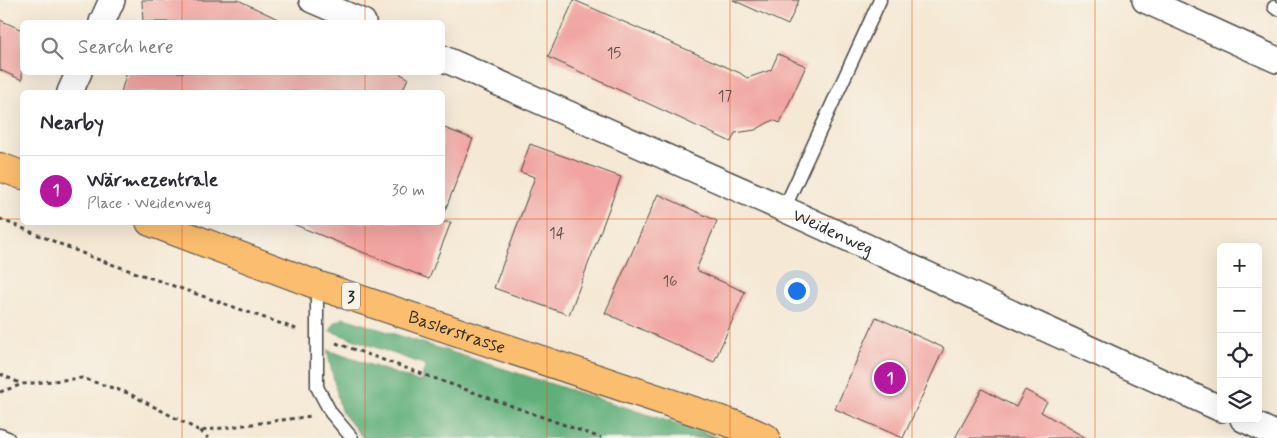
<!DOCTYPE html>
<meta charset="utf-8">
<style>
body{margin:0;font-family:Mynerve,sans-serif;background:#f7f7f7;color:#2b2b33}
.controls{position:absolute;right:15px;bottom:15px;display:grid;overflow:hidden;border-radius:8px;box-shadow:0 5px 20px #0002}
.controls button{width:45px;height:45px;display:grid;place-items:center;padding:0;border:0;border-bottom:1px solid #e1e1e2;background:#fff;color:#2b2b33;font:25px sans-serif}
.you{position:absolute;left:796px;top:290px;width:18px;height:18px;margin:-12px;border:4px solid #fff;border-radius:50%;background:#1a73e8;box-shadow:0 0 0 8px #1a73e833}
.badge{display:grid;place-items:center;width:32px;height:32px;border-radius:50%;background:#b5179e;color:#fff;font-size:16px;font-weight:700}
.pin{position:absolute;translate:-50% -50%;border:2px solid #fff;box-shadow:0 1px 5px #0006}
.list{margin:0;padding:0;list-style:none}
h2{display:flex;justify-content:space-between;align-items:center;height:65px;margin:0;padding:0 20px;font-size:21px}
h2 small{font-size:16px;font-weight:400;color:#7c7c81}
.list li{display:grid;grid-template-columns:32px 1fr auto;gap:15px;align-items:center;box-sizing:border-box;height:70px;padding:0 20px;border-top:1px solid #e1e1e2}
.list b{display:block;font-size:19px;white-space:nowrap}
.list p{margin:0;font-size:16px;white-space:nowrap;color:#7c7c81}
.list em{font-size:16px;font-style:normal;color:#7c7c81}
.icon{flex:none;width:28px;height:28px;fill:none;stroke:currentColor;stroke-width:2;stroke-linecap:round;stroke-linejoin:round}
.map{position:relative;flex:none;width:1277px;height:438px;overflow:hidden}
.search{position:absolute;background:#fff;box-shadow:0 5px 20px #0002;left:20px;top:20px;width:425px;height:55px;display:flex;align-items:center;gap:12px;box-sizing:border-box;padding:0 18px;border-radius:8px;color:#7c7c81;font-size:19px}
.panel{position:absolute;background:#fff;box-shadow:0 5px 20px #0002;left:20px;top:90px;width:425px;height:135px;border-radius:8px}
.map>svg:first-child{display:block}
.forest{fill:#60af7a;stroke:#466d52}
.building{fill:#f1a4a1}
.lines{fill:none;stroke-linecap:round;stroke-linejoin:round}
.service-casing{stroke:#494744;stroke-width:15}
.minor-casing{stroke:#494744;stroke-width:28}
.primary-casing{stroke:#494744;stroke-width:30}
.path{stroke:#494744;stroke-width:3;stroke-dasharray:4 4;stroke-linecap:butt}
.service{stroke:#fff;stroke-width:12}
.minor{stroke:#fff;stroke-width:25}
.primary{stroke:#fbbd6e;stroke-width:28}
.grid{fill:none;stroke:#df570e;stroke-width:1;stroke-opacity:0.55}
.labels{text-anchor:middle;stroke-width:4.5;stroke-linejoin:round;paint-order:stroke}
.number-label{font-size:15px;fill:#5c4948}
.shield{fill:#f7f3e8;stroke:#686764;stroke-width:1}
.shield-label{font-size:16px;font-weight:bold;fill:#2b2b2b}
.street-label{font-size:18px;fill:#2b2b2b;stroke:#f7f3e8}
</style>
<div class="map">
<svg width="1277" height="438" viewBox="0 0 1277 438">
<rect width="100%" height="100%" fill="#f7f3e8"/>
<filter id="ink" filterUnits="userSpaceOnUse"><feTurbulence type="fractalNoise" baseFrequency=".02" numOctaves="2"/><feDisplacementMap in="SourceGraphic" scale="10" xChannelSelector="R" yChannelSelector="G"/><feConvolveMatrix kernelMatrix="1 2 1 2 8 2 1 2 1" color-interpolation-filters="sRGB"/></filter>
<filter id="wash" filterUnits="userSpaceOnUse"><feTurbulence type="fractalNoise" baseFrequency=".0096" numOctaves="4" result="noise"/><feDisplacementMap in="SourceGraphic" scale="20" xChannelSelector="R" yChannelSelector="G"/><feGaussianBlur stdDeviation="1.12" result="paint"/><feColorMatrix in="noise" values="0 0 0 0 0 0 0 0 0 0 0 0 0 0 0 0 0 1.4 0 .05"/><feComposite in="paint" operator="in"/></filter>
<g filter="url(#wash)">
<rect width="100%" height="100%" fill="#f5e8d4"/>
<!-- forest -->
<path class="forest" d="M344,318L712,435L720,438H363L341,411L327,350L420,382L426,365L330,331L335,323Z"/>
<g id="blocks">
<!-- building -->
<path class="building" d="M142,0H238L284,22H143Z
M574,0L740,73L747,78L771,70L778,54L806,66L780,123L773,120L755,130L735,133L731,142L548,57Z
M733,0H799L788,25Z
M0,20L22,30V80L0,70Z
M127,72H397L408,78L402,92H121Z
M442,127L473,139L444,213H442Z
M530,144L621,177L569,315L494,288L535,177L520,172Z
M658,194L717,221L696,270L745,292L714,362L605,313Z
M288,222H451L429,279Z
M876,317L944,348L903,438L835,409Z
M982,389L1016,407L1025,390L1047,402L1041,412L1086,438H955Z"/>
</g>
</g>
<g filter="url(#ink)">
<use href="#blocks" fill-opacity="0" stroke="#494744" stroke-width="1"/>
<g class="lines">
<defs>
<path id="service" d="M1274,7L1277,9
M784,209L880,0
M317,285V387L331,413L352,438
M0,435L8,438"/>
<g id="minor">
<path d="M312,0L363,22"/>
<path d="M1145,0L1277,60"/>
<path d="M102,22L112,0"/>
<path id="s1" d="M442,58L784,209L1221,409"/>
<path d="M70,92L79,72"/>
<path d="M1243,419L1277,435"/>
</g>
<g id="primary">
<path d="M0,167L22,175"/>
<path id="s2" d="M150,222L317,285L739,426L766,438"/>
</g>
</defs>
<!-- service casing -->
<use href="#service" class="service-casing"/>
<!-- minor casing -->
<use href="#minor" class="minor-casing"/>
<!-- primary casing -->
<use href="#primary" class="primary-casing"/>
<!-- path -->
<path class="path" d="M0,219L94,258L299,330
M336,343L601,438
M0,374L22,384
M0,392L23,384L82,378L128,393L200,431L312,416
M200,431L208,438"/>
<!-- service -->
<use href="#service" class="service"/>
<!-- minor -->
<use href="#minor" class="minor"/>
<!-- primary -->
<use href="#primary" class="primary"/>
</g>
</g>
<!-- grid -->
<path class="grid" d="M182,0V22M365,0V22M547,0V438M730,0V438M912,0V438M1095,0V438M182,72V92M365,72V92M0,219H22M442,219H1277M182,222V438M365,222V438"/>
<g class="labels">
<!-- number labels -->
<g class="number-label">
<text x="614" y="58">15</text>
<text x="725" y="101">17</text>
<text x="557" y="238">14</text>
<text x="670" y="286">16</text>
</g>
<!-- shield labels -->
<rect class="shield" x="342" y="282.5" width="18" height="27" rx="4"/>
<g class="shield-label">
<text x="351" y="302">3</text>
</g>
<!-- street labels -->
<g class="street-label">
<text dy="6" stroke="none"><textPath href="#s1" startOffset="428">Weidenweg</textPath></text>
<text dy="6" stroke="none"><textPath href="#s2" startOffset="326">Baslerstrasse</textPath></text>
</g>
</g>
</svg>
<div class="controls">
<button>+</button>
<button>−</button>
<button><svg class="icon" aria-label="locate" viewBox="0 0 24 24"><circle cx="12" cy="12" r="6"/><path d="M12 2v4M12 18v4M2 12h4M18 12h4"/></svg></button>
<button><svg class="icon" aria-label="layers" viewBox="0 0 24 24"><path d="M12 4l9 5-9 5-9-5zM3 14l9 5 9-5"/></svg></button>
</div>
<div class="you"></div>
<div class="pin badge" style="left:890px;top:378px">1</div>
<div class="search"><svg class="icon" aria-label="search" viewBox="0 0 24 24"><circle cx="10" cy="10" r="6"/><path d="M15 15l6 6"/></svg>Search here</div>
<section class="panel">
<h2>Nearby<small></small></h2>
<ul class="list">
<li><span class="badge">1</span><div><b>Wärmezentrale</b><p>Place · Weidenweg</p></div><em>30 m</em></li>
</ul>
</section>
</div>
